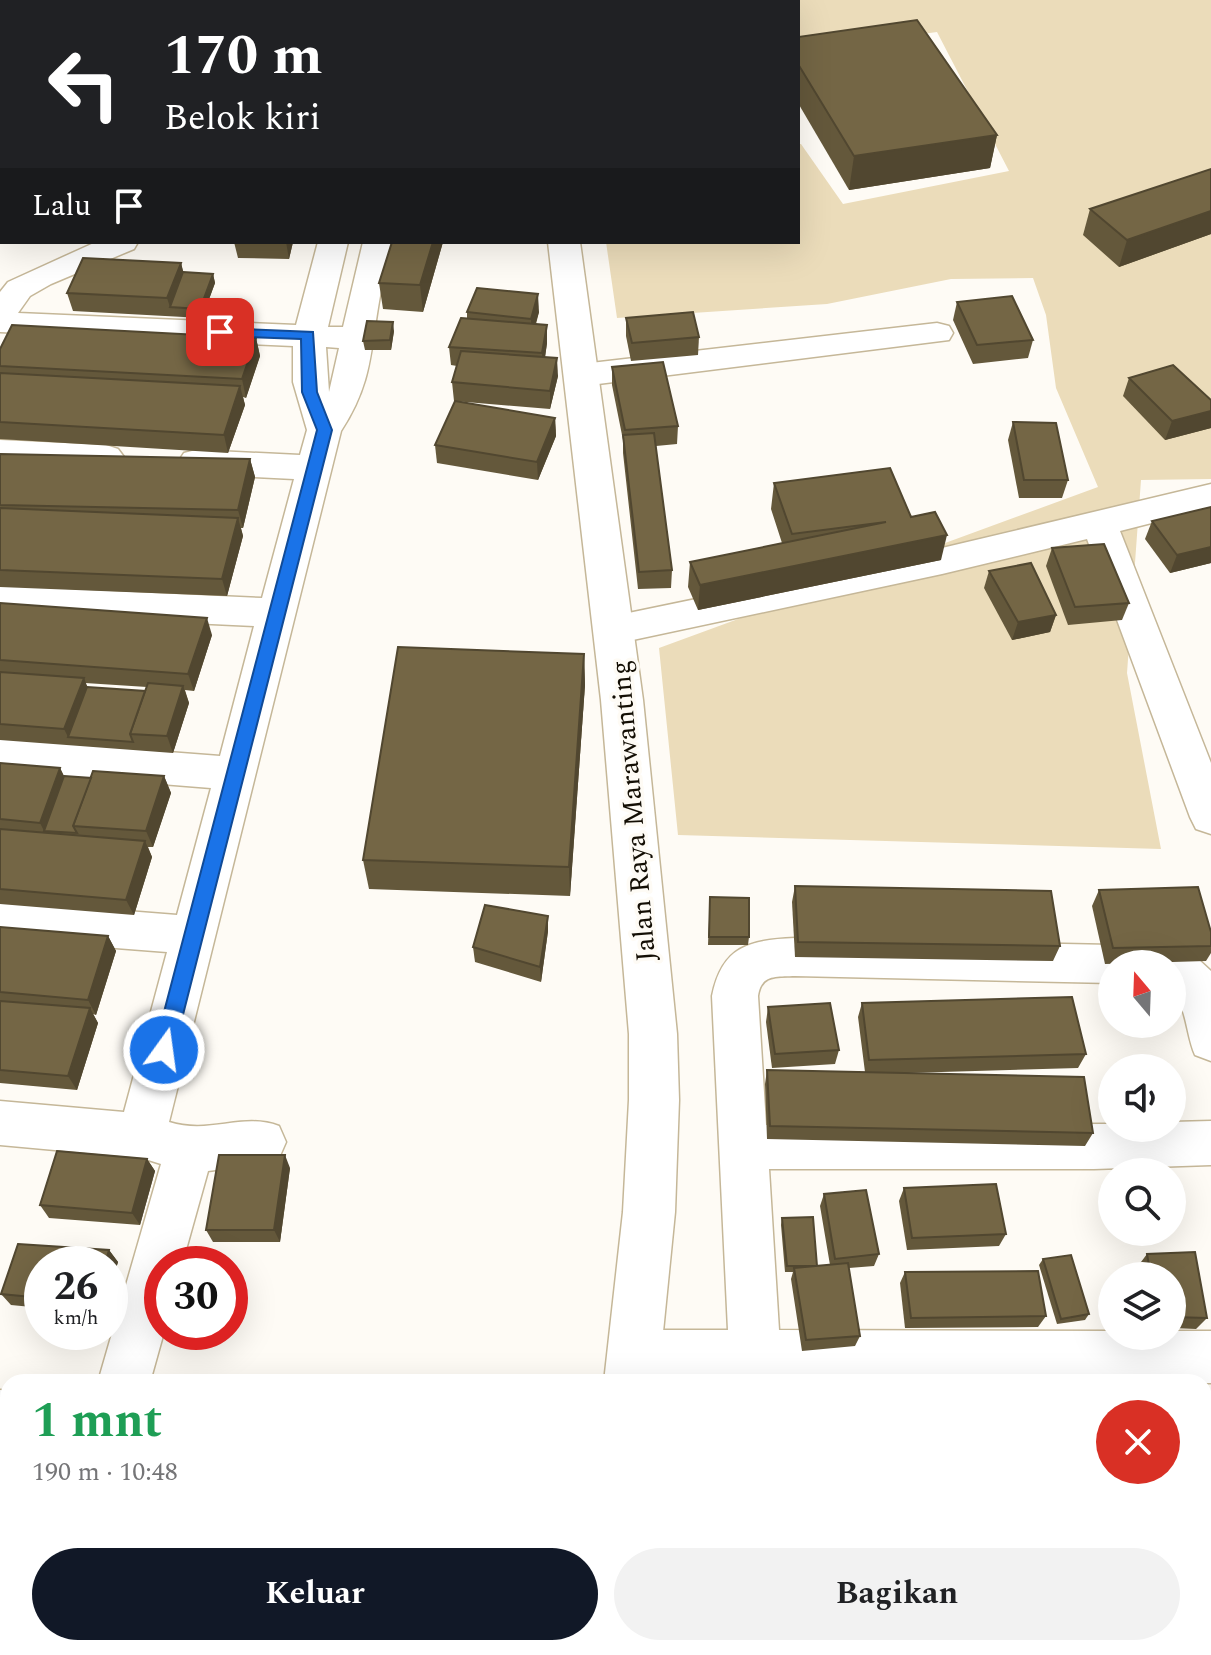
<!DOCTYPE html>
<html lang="id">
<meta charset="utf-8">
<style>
body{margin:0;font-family:Spectral,serif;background:#f2f2f2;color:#202124;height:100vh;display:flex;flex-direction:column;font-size:30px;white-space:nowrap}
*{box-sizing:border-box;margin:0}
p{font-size:26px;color:#757577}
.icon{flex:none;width:44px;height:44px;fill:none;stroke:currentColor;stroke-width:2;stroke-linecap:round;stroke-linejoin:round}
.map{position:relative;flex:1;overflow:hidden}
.sheet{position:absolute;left:0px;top:1374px;width:1212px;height:282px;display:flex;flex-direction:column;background:#fff;border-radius:24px 24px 0 0;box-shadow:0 8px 32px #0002}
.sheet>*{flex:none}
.guide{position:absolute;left:0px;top:0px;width:800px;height:244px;box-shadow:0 8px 32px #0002;background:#202124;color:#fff;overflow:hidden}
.needle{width:52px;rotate:341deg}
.fabs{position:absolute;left:1098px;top:950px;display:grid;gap:16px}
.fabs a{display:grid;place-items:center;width:88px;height:88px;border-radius:50%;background:#fff;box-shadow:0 8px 32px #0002;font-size:40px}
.speed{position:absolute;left:24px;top:1246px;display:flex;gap:16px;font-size:40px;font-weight:700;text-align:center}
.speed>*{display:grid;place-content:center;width:104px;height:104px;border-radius:50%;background:#fff;box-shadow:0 8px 32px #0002;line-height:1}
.speed small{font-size:20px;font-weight:400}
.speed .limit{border:12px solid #d22;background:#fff;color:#111}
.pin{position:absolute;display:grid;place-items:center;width:68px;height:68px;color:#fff;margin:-34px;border-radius:16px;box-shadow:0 4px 12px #0006}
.me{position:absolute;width:88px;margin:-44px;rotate:14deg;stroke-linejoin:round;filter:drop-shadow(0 0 6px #0008)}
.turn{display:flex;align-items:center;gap:28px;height:168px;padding:0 32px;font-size:36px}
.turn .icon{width:104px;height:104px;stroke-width:2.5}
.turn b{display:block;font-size:56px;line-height:68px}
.then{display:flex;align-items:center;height:76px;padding:0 32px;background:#0003;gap:16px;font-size:30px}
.round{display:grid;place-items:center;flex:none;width:84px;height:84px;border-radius:42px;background:#f2f2f2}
.summary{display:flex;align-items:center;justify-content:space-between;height:136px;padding:0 32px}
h1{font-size:48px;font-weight:700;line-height:60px;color:#1e9e55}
.primary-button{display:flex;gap:16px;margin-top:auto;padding:16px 32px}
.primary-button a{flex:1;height:92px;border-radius:48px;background:#111827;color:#fff;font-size:32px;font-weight:700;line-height:92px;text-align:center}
.primary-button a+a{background:#f2f2f2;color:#202124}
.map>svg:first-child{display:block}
.green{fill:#ebdcba}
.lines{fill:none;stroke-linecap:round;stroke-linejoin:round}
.minor-casing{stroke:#c5b798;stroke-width:3}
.tertiary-casing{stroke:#c5b798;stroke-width:3}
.primary-casing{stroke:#4e8d9f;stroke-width:3}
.minor{fill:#fff;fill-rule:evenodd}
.tertiary{fill:#fff;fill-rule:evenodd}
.primary{fill:#a8e3f8;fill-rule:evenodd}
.wall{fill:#64583b;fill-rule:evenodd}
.shaded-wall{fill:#514730}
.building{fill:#746645;stroke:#514730;stroke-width:2}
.route{fill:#1a73e8;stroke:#114b97;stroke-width:2}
.labels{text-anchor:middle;stroke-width:7;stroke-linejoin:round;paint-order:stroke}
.street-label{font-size:28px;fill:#130e04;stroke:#fefbf5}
</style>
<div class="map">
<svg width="1211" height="1655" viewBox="0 0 1211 1655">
<rect width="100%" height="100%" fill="#fefbf5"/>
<polygon class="green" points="570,0 1211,0 1211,479 1141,480 1127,673 1161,849 678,835 659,648 1098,487 1056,388 1046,315 1033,278 951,279 827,304 617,318 606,242 798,242 798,144 801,144 843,204 1009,171 937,32 798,51 798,2"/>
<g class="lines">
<defs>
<g id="minor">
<polygon points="139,0 165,0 166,2 140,2"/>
<polygon points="307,0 336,0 337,2 308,2"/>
<polygon points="403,0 431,0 432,2 404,2"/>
<path d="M 96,242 L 138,242 L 134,249 L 51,284 L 30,296 L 18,313 L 296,325 L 318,242 L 348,242 L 328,327 L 343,327 L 363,242 L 393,242 C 389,260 383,278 380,296 C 370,350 373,382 341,431 L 169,1122 C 210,1135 242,1112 279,1126 L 286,1142 L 279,1158 L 262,1164 L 208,1171 L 182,1264 L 162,1264 L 164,1332 L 150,1382 L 98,1382 L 161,1164 L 142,1158 L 0,1145 L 0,1101 L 124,1112 L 167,952 L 0,939 L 0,901 L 177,915 L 211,788 L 0,771 L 0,739 L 220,756 L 254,626 L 0,614 L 0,586 L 262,598 L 294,479 L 196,474 L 184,471 L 178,462 L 184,453 L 196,450 L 300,455 L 307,430 L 293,382 L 293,346 L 0,332 L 0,292 L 8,282 ZM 326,347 L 339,348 L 329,392 Z"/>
<polygon points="937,323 949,326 953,333 949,340 582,386 570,383 565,375 570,367 582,364"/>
<polygon points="0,440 106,445 118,449 124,457 118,465 106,469 0,464"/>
<polygon points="1211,484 1211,508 1120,531 1211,763 1211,834 1196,829 1190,817 1087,539 942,574 614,644 600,640 595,630 600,620 614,616 942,548"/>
<path d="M 795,938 L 1112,945 L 1128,950 L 1134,964 L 1112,964 L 1112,983 L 795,976 C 776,977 761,974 758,996 L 766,1125 L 1112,1124 L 1112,1128 L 1172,1128 L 1172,1122 L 1211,1121 L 1211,1165 L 1094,1169 L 769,1169 L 779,1330 L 1112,1331 L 1112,1336 L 1172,1336 L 1172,1331 L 1211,1331 L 1211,1383 L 635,1382 L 617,1374 L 609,1356 L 617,1338 L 635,1330 L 728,1330 L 712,996 C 722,946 749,940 795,938 Z"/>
<path d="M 1172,949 L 1198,959 L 1211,971 L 1211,1061 L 1195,1055 C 1186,1035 1187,1007 1172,991 L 1172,964 L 1152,964 L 1156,954 Z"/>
<polygon points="0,1390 8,1391 8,1445 0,1444"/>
<polygon points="24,1648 82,1648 80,1655 22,1655"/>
</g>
<g id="tertiary">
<rect x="524" y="0" width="28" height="2"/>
<polygon points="548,242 580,242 643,700 677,1034 679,1100 675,1212 658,1382 604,1382 623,1212 629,1100 629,1034 601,700"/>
<polygon points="557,1648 617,1648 616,1655 556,1655"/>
</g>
<polygon id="primary" points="2,99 2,117 0,118 0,100"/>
</defs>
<use href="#minor" class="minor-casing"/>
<use href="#tertiary" class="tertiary-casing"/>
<use href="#primary" class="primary-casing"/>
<use href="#minor" class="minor"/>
<use href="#tertiary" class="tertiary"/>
<use href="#primary" class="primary"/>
</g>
<g class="wall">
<polygon points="798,37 997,135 990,168 849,190 798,103"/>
<polygon points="1211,169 1211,234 1119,267 1083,235 1090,209"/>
<polygon points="234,242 293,242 289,259 238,258"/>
<polygon points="392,242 443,242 423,312 383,309 379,283"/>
<polygon points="471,242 530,242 529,244 471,244"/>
<polygon points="181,263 183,272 213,274 215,283 202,318 73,311 67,293"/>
<polygon points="957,302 1033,340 1028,358 973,364 953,320"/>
<polygon points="467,312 539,312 536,324 547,343 545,357 558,376 550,409 454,401 452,382 457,366 451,365 449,347 467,319"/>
<polygon points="626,318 699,337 698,355 631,361 626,336"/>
<polygon points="394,331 391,350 365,350 363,341"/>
<polygon points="256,338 260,356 246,398 243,397 245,405 228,453 0,439 0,349"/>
<polygon points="612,367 678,426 677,444 656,446 672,570 671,588 638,589 623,453 623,440 612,385"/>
<polygon points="1129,378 1211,400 1211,428 1165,440 1123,396"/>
<polygon points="555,418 556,436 538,480 437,463 435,445"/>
<polygon points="1013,422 1068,480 1062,498 1019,498 1008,440"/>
<polygon points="0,454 250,459 255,477 243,528 241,528 243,536 227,596 0,587"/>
<polygon points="774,483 911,517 941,560 698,610 688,587 690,562 782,543 771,509"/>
<polygon points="1211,507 1211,563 1170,573 1145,539 1152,521"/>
<polygon points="1052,548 1129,603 1122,620 1068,625 1046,566"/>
<polygon points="989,571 1056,615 1050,632 1012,640 984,588"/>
<path d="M 0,603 L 212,635 L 194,691 L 185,690 L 189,703 L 173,753 L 0,740 ZM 85,683 L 147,687 L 145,691 L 87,687 Z"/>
<polygon points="584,654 585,685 570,896 369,889 363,860"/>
<polygon points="0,763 60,768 64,776 91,778 164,776 171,793 153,847 148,847 152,857 134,915 0,904"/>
<polygon points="795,886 1060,946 1053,961 795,957 792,902"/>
<polygon points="1099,890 1211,932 1211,953 1206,961 1105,964 1092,906"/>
<polygon points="710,897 749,937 748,945 708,945"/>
<polygon points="0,927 108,936 116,951 96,1015 93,1014 98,1023 77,1090 0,1083"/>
<polygon points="548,931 541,982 475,962 473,947"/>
<polygon points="862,1003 1086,1054 1078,1068 907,1073 1093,1133 1085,1146 767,1139 765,1084 767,1070 865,1072 858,1017"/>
<polygon points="768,1007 839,1050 835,1064 772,1068 766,1022"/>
<polygon points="147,1159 155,1171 140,1225 49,1218 40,1205"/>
<polygon points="290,1168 280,1242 213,1242 206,1230"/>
<polygon points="904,1188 1006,1234 999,1246 907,1250 899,1201"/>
<polygon points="824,1194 879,1254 874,1266 849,1268 860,1336 855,1346 802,1351 791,1279 793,1272 785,1272 781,1225 782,1218 817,1266 830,1265 820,1206"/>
<polygon points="18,1244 109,1250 118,1262 110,1287 110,1264 42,1264 42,1308 11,1305 1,1294"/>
<polygon points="1195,1252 1207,1318 1196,1329 1172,1328 1172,1276 1140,1276 1138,1266 1147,1254"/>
<polygon points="1043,1259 1089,1314 1085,1320 1057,1324 1039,1265"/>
<polygon points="905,1272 1046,1316 1038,1327 905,1328 900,1283"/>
<rect x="1204" y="1445" width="7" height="96"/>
<rect x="833" y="1648" width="79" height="7"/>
</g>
<g class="shaded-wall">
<polygon points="111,0 149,0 150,2 104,2"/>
<polygon points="2,76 2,96 0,97 0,77"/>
<polygon points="997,135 990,168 849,190 854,156"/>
<polygon points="2,194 2,224 0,225 0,195"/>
<polygon points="1211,211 1211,234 1119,267 1127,240"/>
<polygon points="286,242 293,242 289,259"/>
<polygon points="433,242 443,242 423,312 420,285"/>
<polygon points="181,263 186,282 170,307 167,298"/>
<polygon points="213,274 215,283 202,318 200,309"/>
<polygon points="538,294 539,312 531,338 531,319"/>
<polygon points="393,322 394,331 391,350 390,340"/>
<polygon points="547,325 547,343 543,371 542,353"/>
<polygon points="256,338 260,356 246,398 242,379"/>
<polygon points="557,358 558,376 550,409 550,391"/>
<polygon points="240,386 245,405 228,453 224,435"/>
<polygon points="1211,411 1211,428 1165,440 1172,421"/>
<polygon points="555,418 556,436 538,480 537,462"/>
<polygon points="250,459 255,477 243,528 238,510"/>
<polygon points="238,518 243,536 227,596 222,579"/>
<polygon points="947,535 941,560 698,610 700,585"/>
<polygon points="1211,547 1211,563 1170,573 1177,555"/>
<polygon points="1056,615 1050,632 1012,640 1018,622"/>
<polygon points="207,618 212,635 194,691 188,674"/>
<polygon points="584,654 585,685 570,896 569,867"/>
<polygon points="84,678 91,696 68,737 64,729"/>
<polygon points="183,686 189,703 173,753 167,736"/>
<polygon points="60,768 68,785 44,831 40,823"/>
<polygon points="164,776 171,793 153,847 146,831"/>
<polygon points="145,841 152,857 134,915 126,900"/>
<polygon points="548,916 548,931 541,982 540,967"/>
<polygon points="108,936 116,951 96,1015 88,1000"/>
<polygon points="90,1008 98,1023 77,1090 68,1076"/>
<polygon points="285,1155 290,1168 280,1242 274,1230"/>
<polygon points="147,1159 155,1171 140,1225 132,1213"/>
<polygon points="109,1250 118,1262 110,1287 110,1264 105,1264"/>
<polygon points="241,1648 249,1648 248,1655 240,1655"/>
</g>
<g class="building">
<polygon points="77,0 111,0 104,2 79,2"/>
<polygon points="917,20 997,135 854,156 798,64 798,37"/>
<polygon points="0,44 2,46 2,76 0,77"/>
<polygon points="0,163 2,163 2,194 0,195"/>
<polygon points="1211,169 1211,211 1127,240 1090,209"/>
<polygon points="392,242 433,242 420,285 379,283"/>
<polygon points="83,258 181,263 167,298 67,293"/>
<polygon points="183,272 213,274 200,309 170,307"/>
<polygon points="477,288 538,294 531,319 467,312"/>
<polygon points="1012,296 1033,340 977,345 957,302"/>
<polygon points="693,312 699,337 632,343 626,318"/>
<polygon points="461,318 547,325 542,353 449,347"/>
<polygon points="367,321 393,322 390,340 363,341"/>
<polygon points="12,325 256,338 242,379 0,366 0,349"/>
<polygon points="461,351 557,358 550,391 452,382"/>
<polygon points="663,362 678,426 625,430 612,367"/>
<polygon points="1173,365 1211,400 1211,411 1172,421 1129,378"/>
<polygon points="0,373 240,386 224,435 0,422"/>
<polygon points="455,401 555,418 537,462 435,445"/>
<polygon points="1013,422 1056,423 1068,480 1024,480"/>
<polygon points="654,433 672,570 639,572 623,435"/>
<polygon points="0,454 250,459 238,510 0,505"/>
<polygon points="890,468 911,517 935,512 947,535 700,585 690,562 886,522 792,534 774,483"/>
<polygon points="1211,507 1211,547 1177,555 1152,521"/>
<polygon points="0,508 238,518 222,579 0,570"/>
<polygon points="1104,544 1129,603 1075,607 1052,548"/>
<polygon points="1031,563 1056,615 1018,622 989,571"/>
<polygon points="0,603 207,618 188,674 0,660"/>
<polygon points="398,647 584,654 569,867 363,860"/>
<polygon points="0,672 84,678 64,729 0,724"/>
<polygon points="148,683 183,686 167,736 130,734"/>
<polygon points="87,687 145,691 130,734 133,742 68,737"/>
<polygon points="0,763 60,768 40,823 0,819"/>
<polygon points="93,771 164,776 146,831 73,826"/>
<polygon points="64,776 91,778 73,826 77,833 44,831"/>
<polygon points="0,829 145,841 126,900 0,889"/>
<polygon points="795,886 1051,891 1060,946 798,942"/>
<polygon points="1198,887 1211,932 1211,946 1113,948 1099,890"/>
<polygon points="710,897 749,898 749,937 709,937"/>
<polygon points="485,905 548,916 540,967 473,947"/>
<polygon points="0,927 108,936 88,1000 0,992"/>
<polygon points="1072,997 1086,1054 869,1060 862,1003"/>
<polygon points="0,1001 90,1008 68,1076 0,1070"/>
<polygon points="830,1003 839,1050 775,1054 768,1007"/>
<polygon points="767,1070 1084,1077 1093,1133 770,1126"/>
<polygon points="57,1151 147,1159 132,1213 40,1205"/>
<polygon points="219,1155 285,1155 274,1230 206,1230"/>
<polygon points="996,1184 1006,1234 912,1238 904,1188"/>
<polygon points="866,1190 879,1254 835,1259 824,1194"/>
<polygon points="813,1217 817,1266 787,1266 782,1218"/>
<polygon points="18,1244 109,1250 105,1264 42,1264 42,1298 1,1294"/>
<polygon points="1195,1252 1207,1318 1172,1317 1172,1276 1151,1276 1147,1254"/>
<polygon points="1071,1255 1089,1314 1061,1319 1043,1259"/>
<polygon points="848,1263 860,1336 806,1340 794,1268"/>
<polygon points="1038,1271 1046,1316 911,1318 905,1272"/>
<rect x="1204" y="1445" width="7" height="89"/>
<polygon points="184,1648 241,1648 240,1655 183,1655"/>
<rect x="837" y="1648" width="75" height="7"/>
</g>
<polygon class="route" points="220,328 313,332 317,392 332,430 174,1050 171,1056 164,1059 157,1056 154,1050 317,430 302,392 301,339 215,336 213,332"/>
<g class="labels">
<g class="street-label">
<text transform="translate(632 811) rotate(-95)" y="10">Jalan Raya Marawanting</text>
</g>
</g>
</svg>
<div class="fabs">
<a><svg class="needle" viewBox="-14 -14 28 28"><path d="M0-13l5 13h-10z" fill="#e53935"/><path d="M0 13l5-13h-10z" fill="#757577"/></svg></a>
<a><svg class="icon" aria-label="sound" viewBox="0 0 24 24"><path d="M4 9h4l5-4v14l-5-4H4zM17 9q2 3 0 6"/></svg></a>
<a><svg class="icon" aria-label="search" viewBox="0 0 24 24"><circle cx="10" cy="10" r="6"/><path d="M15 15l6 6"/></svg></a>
<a><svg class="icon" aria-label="layers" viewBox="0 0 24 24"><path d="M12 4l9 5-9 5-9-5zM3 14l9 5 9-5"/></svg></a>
</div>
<div class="speed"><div>26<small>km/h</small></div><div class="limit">30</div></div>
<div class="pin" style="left:220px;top:332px;background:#d93025"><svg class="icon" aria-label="arrive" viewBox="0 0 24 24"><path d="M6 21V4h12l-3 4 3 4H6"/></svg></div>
<svg class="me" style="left:164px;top:1050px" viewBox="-20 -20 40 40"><circle r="17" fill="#1a73e8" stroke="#fff" stroke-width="3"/><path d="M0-11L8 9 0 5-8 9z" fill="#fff"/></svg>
<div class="guide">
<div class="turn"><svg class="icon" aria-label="left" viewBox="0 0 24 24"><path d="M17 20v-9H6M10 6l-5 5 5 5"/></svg><div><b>170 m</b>Belok kiri</div></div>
<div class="then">Lalu<svg class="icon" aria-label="arrive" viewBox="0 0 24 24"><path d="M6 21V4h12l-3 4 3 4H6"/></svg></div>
</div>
<section class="sheet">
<div class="summary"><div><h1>1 mnt</h1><p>190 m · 10:48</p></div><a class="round" style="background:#d93025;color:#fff"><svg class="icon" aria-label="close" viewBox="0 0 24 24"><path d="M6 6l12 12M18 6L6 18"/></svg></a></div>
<div class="primary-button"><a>Keluar</a><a>Bagikan</a></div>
</section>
</div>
